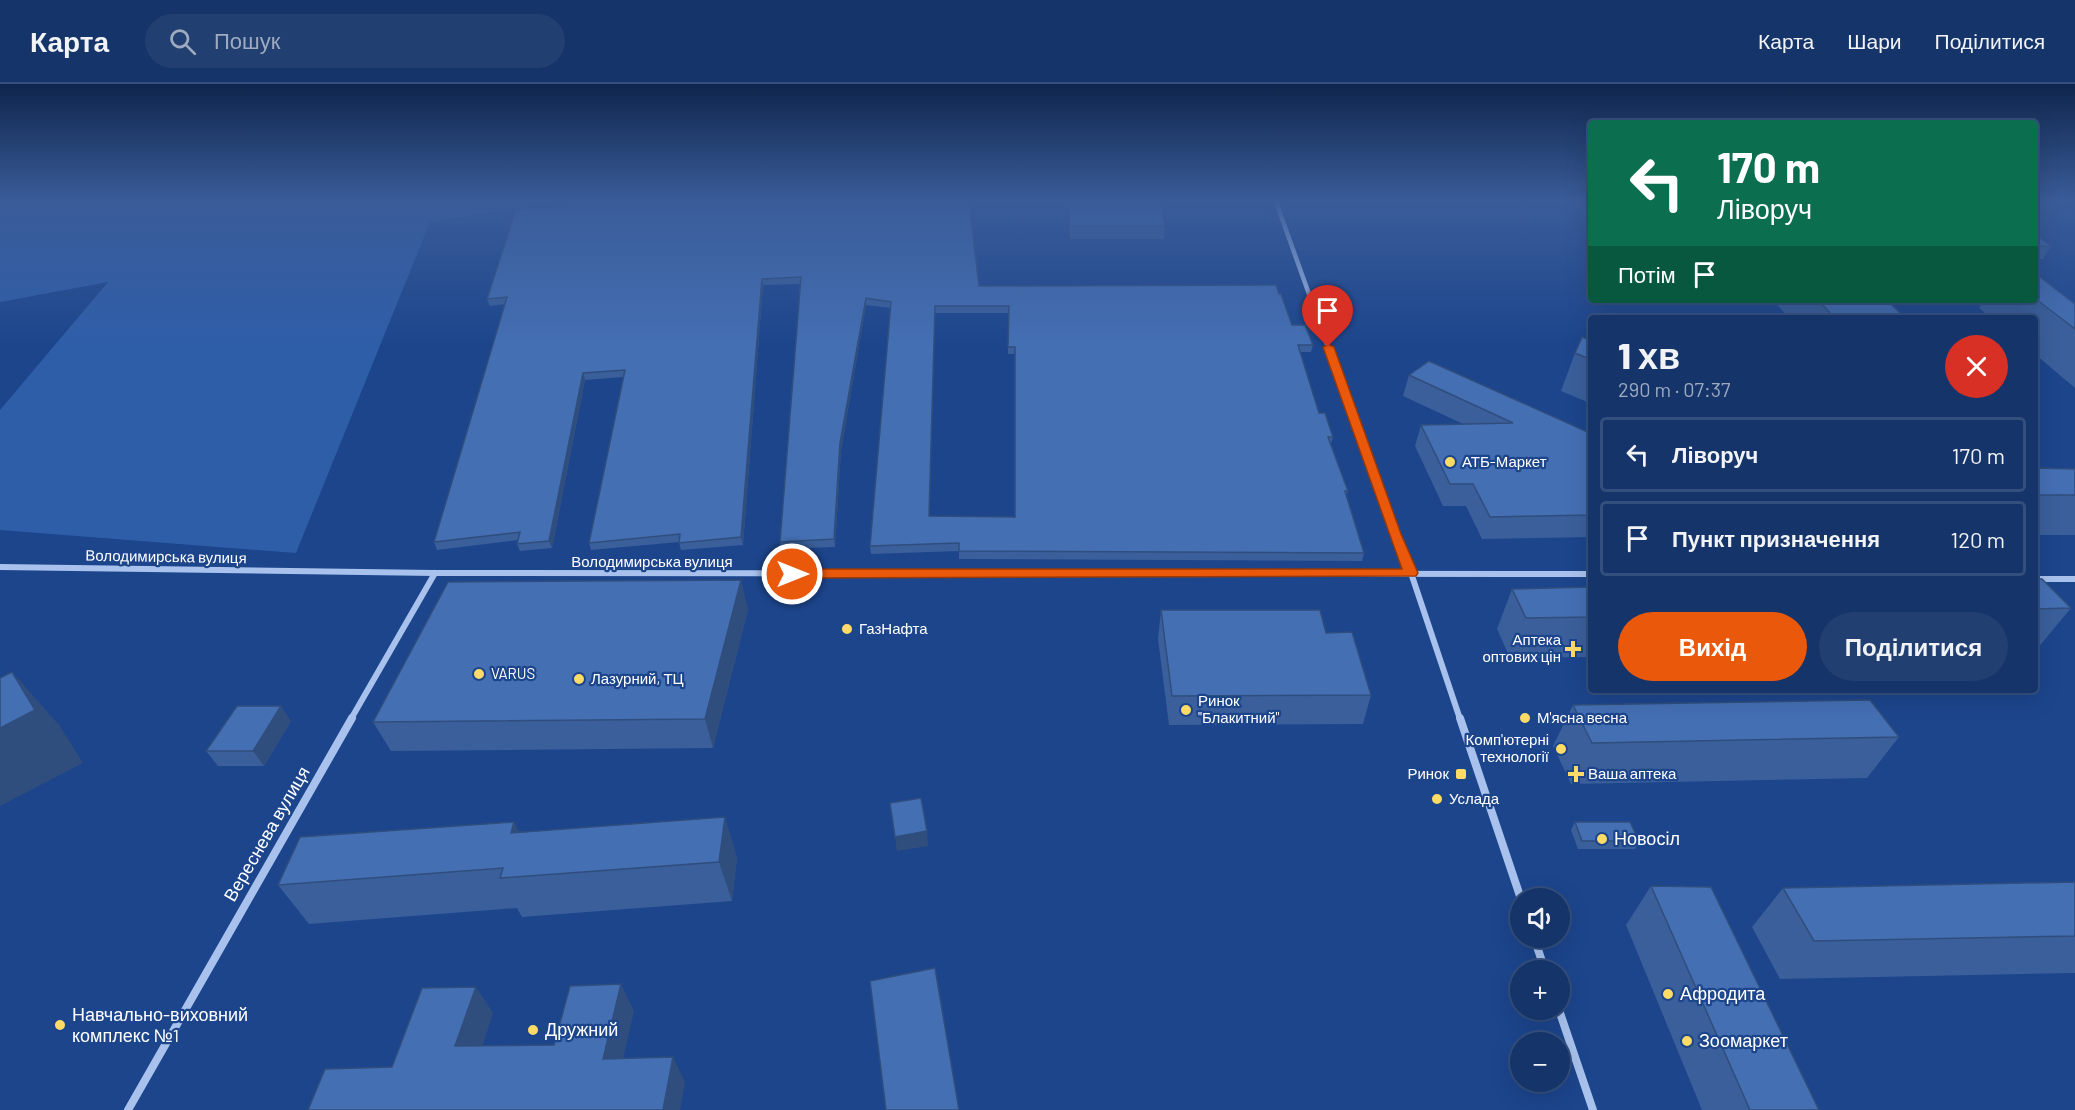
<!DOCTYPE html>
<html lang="uk">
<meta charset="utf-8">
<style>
body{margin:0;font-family:Barlow,sans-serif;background:#223f71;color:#f1f3f6;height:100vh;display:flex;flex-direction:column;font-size:22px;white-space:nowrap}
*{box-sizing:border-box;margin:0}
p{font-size:20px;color:#9daac0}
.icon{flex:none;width:33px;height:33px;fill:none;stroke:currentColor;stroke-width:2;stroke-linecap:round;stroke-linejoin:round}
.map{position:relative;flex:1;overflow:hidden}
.panel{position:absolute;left:1588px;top:231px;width:450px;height:378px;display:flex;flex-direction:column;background:#153469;border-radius:6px;box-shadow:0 6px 24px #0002,0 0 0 2px #344f7d}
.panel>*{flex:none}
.guide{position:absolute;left:1588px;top:36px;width:450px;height:183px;border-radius:6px;box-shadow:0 6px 24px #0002,0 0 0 2px #344f7d;background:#0b6e4f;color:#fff;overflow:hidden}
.controls{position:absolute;left:1510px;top:804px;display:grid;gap:12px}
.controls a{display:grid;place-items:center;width:60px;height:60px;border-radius:50%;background:#153469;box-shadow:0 6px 24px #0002,0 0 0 2px #344f7d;font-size:30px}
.pin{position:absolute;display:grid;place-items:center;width:51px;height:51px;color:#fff;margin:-62px -26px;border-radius:50% 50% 50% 0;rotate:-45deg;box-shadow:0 0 6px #0007}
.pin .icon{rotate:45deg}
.me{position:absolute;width:66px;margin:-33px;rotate:90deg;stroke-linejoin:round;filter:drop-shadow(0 0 4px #0008)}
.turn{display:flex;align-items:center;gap:21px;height:126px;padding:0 30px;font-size:27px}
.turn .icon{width:78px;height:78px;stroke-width:2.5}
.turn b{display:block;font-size:42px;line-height:51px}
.then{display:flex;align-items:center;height:57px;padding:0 30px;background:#0003;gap:12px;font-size:22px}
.round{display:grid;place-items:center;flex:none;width:63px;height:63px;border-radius:32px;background:#223f71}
.overview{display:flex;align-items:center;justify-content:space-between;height:102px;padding:0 30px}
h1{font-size:36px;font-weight:800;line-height:45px}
.primary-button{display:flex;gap:12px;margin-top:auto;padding:12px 30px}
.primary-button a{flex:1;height:69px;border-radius:36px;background:#ea580c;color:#fff;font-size:24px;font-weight:800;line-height:69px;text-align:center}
.primary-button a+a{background:#223f71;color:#f1f3f6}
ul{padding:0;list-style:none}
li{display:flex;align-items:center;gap:18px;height:75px;margin:0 12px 9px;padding:0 18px;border:3px solid #344f7d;border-radius:6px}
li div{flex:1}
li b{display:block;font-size:22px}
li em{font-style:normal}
header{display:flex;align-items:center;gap:36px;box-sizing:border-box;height:84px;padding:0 30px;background:#153469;border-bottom:2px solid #344f7d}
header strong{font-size:28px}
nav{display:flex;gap:33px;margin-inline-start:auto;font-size:21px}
.search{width:420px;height:54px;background:#223f71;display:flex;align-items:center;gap:15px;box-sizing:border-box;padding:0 21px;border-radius:33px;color:#9daac0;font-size:22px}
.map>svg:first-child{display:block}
.green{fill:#2f5ea9}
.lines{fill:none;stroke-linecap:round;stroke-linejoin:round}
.minor-far2{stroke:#a8c2ed;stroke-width:4.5}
.minor-far1{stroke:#a8c2ed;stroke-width:6}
.minor{stroke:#a8c2ed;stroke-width:8}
.wall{fill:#3a5f9a;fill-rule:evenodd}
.shaded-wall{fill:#304e7d}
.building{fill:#446fb3;stroke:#304e7d;stroke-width:1.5;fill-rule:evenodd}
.route{fill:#ea580c;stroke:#983908;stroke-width:1.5}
.poi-dot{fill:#fddb66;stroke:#1c458c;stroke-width:2}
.labels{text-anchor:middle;stroke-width:4.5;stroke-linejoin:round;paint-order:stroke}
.poi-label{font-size:15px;fill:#fff;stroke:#1c458c;text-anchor:start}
.street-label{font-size:15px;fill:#fff;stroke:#1c458c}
.near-street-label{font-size:18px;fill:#fff;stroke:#1c458c}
.near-poi-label{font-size:18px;fill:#fff;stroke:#1c458c;text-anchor:start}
</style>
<header>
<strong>Карта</strong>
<div class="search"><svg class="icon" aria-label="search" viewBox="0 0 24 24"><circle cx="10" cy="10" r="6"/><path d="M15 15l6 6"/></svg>Пошук</div>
<nav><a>Карта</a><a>Шари</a><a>Поділитися</a></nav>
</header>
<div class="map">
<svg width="2075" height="1026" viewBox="0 0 2075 1026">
<rect width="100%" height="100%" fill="#1c458c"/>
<polygon class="green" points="0,118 550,118 430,138 296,469 0,446 0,326 108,198 0,218"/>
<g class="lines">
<polyline class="minor-far2" points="1276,118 1356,341"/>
<g class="minor-far1">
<polyline points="1355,339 1411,489 1460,635"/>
<polyline points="0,483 435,489 1592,490"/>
<polyline points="2036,495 2075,495"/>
<polyline points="351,635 435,489"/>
</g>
<g class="minor">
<polyline points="1460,634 1521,815"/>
<polyline points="1534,854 1545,886"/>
<polyline points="1559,926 1593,1026"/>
<polyline points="128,1026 352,634"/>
</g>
</g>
<g class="wall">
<polygon points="1068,118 1161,118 1165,142 1164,155 1070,155"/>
<path d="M 516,126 L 979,202 L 1292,241 L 1313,261 L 1311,268 L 1300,268 L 1319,329 L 1333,353 L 1331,360 L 1348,407 L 1346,412 L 1364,469 L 1362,477 L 959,475 L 959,467 L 871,470 L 870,462 L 891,224 L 866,221 L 841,367 L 835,463 L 781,465 L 780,458 L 800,200 L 763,201 L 743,461 L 681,466 L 679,458 L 591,466 L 589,459 L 623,293 L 585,296 L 552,464 L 520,467 L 517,460 L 518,456 L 437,466 L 434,458 L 505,220 L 490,222 L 487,215 ZM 935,229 L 1008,229 L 1008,270 L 1015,270 L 1015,433 L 929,432 Z"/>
<polygon points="2036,151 2051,162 2043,175 2036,175"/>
<polygon points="2036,190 2075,220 2075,304 2036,271 2036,234 1991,234 1979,224 1984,216 2036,216"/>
<polygon points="1773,216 1887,216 1902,231 1901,234 1789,234"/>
<polygon points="1592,257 1592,320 1561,307 1575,269"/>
<polygon points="1409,291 1592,350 1592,453 1482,455 1466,422 1443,422 1415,362 1421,341 1463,340 1403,312"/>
<polygon points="2036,384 2075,385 2075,451 2036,451"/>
<polygon points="2036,495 2071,524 2037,565 2036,565"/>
<polygon points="1592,503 1592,573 1510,574 1497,545 1512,505"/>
<polygon points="748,525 713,664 391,667 373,638"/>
<polygon points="1161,526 1326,549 1371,611 1363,640 1169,641 1158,555"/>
<polygon points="1573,621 1899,653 1867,694 1571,700 1553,662"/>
<polygon points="291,637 264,682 218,682 206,667"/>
<polygon points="1575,738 1639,757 1635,765 1578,765 1571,746"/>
<polygon points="520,748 737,773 732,817 522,833 517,824 309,840 278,801"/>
<polygon points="2075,798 2075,889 1780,895 1752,843 1783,804"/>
<polygon points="1651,802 1819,1026 1702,1026 1626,841"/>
</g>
<g class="shaded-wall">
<polygon points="762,195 763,201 743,461 741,453"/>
<polygon points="866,214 866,221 841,367 835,463 834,455 840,359"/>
<polygon points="935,222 935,229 929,440 929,432"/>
<polygon points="583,289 585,296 552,464 549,457"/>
<polygon points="741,496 748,525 713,664 705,635"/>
<polygon points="12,588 59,641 83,679 0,722 0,644"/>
<polygon points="281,622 291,637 264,682 253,667"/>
<polygon points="725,733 737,773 732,817 719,778"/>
<polygon points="514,738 535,777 511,749"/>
<polygon points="927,747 928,762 897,767 895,753"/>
<polygon points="621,900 634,927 617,1001 603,975"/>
<polygon points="476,903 493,929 474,988 455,962"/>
<polygon points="673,973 685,998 680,1026 663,1026"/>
</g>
<g class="building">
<path d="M 621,118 L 969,118 L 979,202 L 1276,201 L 1279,210 L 1281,210 L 1292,241 L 1305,241 L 1313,261 L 1298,261 L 1319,329 L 1325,329 L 1333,353 L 1328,353 L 1348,407 L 1345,407 L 1364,469 L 959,467 L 959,459 L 870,462 L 891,218 L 866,214 L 840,359 L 834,455 L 780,458 L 801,193 L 762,195 L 741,453 L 679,459 L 680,450 L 589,459 L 625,286 L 583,289 L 549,457 L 517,460 L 520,448 L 434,458 L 507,213 L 487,215 L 516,126 L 620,120 ZM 935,222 L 1009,222 L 1008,263 L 1015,263 L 1015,433 L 929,432 Z"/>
<polygon points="1069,118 1161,118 1165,142 1070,142"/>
<polygon points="2036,151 2051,162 2036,162"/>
<polygon points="2036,190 2075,220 2075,245 2036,215"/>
<polygon points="1818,216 1887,216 1902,231 1831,230"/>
<polygon points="1582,253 1592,257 1592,276 1575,269"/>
<polygon points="1429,277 1592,350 1592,431 1490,433 1473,400 1450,400 1421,341 1513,339 1409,291"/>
<polygon points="2036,384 2075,385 2075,411 2036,411"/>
<polygon points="2036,495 2042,495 2071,524 2036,525"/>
<polygon points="741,496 705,635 373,638 448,498"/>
<polygon points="1592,503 1592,533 1526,534 1512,505"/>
<polygon points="1161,526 1320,526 1326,549 1352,548 1371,611 1172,612"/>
<polygon points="12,588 35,626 0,644 0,594"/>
<polygon points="1870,616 1899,653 1592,659 1573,621"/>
<polygon points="237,622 281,622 253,667 206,667"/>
<polygon points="921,714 927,747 895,753 890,719"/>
<polygon points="725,733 719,778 500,794 503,784 278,801 300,753 514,738 511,749"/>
<polygon points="1575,738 1630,738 1639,757 1582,757"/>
<polygon points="2075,798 2075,852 1814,857 1783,804"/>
<polygon points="1651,802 1711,803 1819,1026 1750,1026"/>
<polygon points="935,884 959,1026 886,1026 870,897"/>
<polygon points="621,900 603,975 673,973 663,1026 308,1026 325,985 392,983 422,904 476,903 455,962 554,961 570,902"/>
</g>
<linearGradient id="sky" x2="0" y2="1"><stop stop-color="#0f264d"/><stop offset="0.45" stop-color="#3a5c99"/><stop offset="1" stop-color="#3a5c99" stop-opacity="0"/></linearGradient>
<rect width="2075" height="262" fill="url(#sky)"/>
<polygon class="route" points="1328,260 1334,263 1401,450 1418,489 1416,492 792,494 786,490 792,485 1402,485 1323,263"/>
<g class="poi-dot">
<circle cx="1450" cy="378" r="6"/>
<circle cx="847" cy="545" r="6"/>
<path d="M1570 556h6v6h6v6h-6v6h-6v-6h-6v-6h6z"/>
<circle cx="479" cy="590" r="6"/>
<circle cx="579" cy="595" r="6"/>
<circle cx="1186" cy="626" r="6"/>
<circle cx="1525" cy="634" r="6"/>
<circle cx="1561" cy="665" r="6"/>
<rect x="1455" y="684" width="12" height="12" rx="3"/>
<path d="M1573 681h6v6h6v6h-6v6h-6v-6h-6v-6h6z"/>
<circle cx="1437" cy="715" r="6"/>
<circle cx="1602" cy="755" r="6"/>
<circle cx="1668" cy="910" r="6"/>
<circle cx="60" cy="941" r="6"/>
<circle cx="533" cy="946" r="6"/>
<circle cx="1687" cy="957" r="6"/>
</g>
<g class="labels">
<g class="poi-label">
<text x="1462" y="383">АТБ-Маркет</text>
<text x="859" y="550">ГазНафта</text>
<text x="1561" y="561" text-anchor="end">Аптека<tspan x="1561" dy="17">оптових цін</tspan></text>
<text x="491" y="595">VARUS</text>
<text x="591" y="600">Лазурний, ТЦ</text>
<text x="1198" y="622">Ринок<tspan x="1198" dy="17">"Блакитний"</tspan></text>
<text x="1537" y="639">М'ясна весна</text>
<text x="1549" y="661" text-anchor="end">Комп'ютерні<tspan x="1549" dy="17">технології</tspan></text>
<text x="1449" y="695" text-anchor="end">Ринок</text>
<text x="1588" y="695">Ваша аптека</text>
<text x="1449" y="720">Услада</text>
</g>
<g class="street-label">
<text transform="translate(166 473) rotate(1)" y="5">Володимирська вулиця</text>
<text x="652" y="483">Володимирська вулиця</text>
</g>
<g class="near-street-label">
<text transform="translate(267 750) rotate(-60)" y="6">Вереснева вулиця</text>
</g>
<g class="near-poi-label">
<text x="1614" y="761">Новосіл</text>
<text x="1680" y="916">Афродита</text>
<text x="72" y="937">Навчально-виховний<tspan x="72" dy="21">комплекс №1</tspan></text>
<text x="545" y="952">Дружний</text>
<text x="1699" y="963">Зоомаркет</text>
</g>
</g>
</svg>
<div class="controls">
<a><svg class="icon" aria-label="sound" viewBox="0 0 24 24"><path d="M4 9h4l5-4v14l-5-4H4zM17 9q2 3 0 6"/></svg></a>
<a>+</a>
<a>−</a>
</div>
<div class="pin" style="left:1328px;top:263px;background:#d93025"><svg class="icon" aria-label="arrive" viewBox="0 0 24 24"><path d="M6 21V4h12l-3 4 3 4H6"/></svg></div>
<svg class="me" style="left:792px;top:490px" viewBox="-20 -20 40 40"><circle r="17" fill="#ea580c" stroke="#fff" stroke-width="3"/><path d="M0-11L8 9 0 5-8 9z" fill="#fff"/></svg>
<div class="guide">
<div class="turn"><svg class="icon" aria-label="left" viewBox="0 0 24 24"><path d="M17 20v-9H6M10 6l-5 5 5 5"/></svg><div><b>170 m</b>Ліворуч</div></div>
<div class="then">Потім<svg class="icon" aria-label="arrive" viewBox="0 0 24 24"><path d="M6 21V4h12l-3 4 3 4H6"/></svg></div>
</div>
<section class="panel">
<div class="overview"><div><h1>1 хв</h1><p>290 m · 07:37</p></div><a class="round" style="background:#d93025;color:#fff"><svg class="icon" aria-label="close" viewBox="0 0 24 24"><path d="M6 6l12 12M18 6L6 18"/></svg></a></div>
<ul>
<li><svg class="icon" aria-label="left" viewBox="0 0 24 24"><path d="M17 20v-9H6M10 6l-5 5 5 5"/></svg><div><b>Ліворуч</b></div><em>170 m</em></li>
<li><svg class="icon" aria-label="arrive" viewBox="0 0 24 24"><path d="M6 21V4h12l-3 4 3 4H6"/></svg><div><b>Пункт призначення</b></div><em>120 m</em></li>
</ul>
<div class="primary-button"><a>Вихід</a><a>Поділитися</a></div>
</section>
</div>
